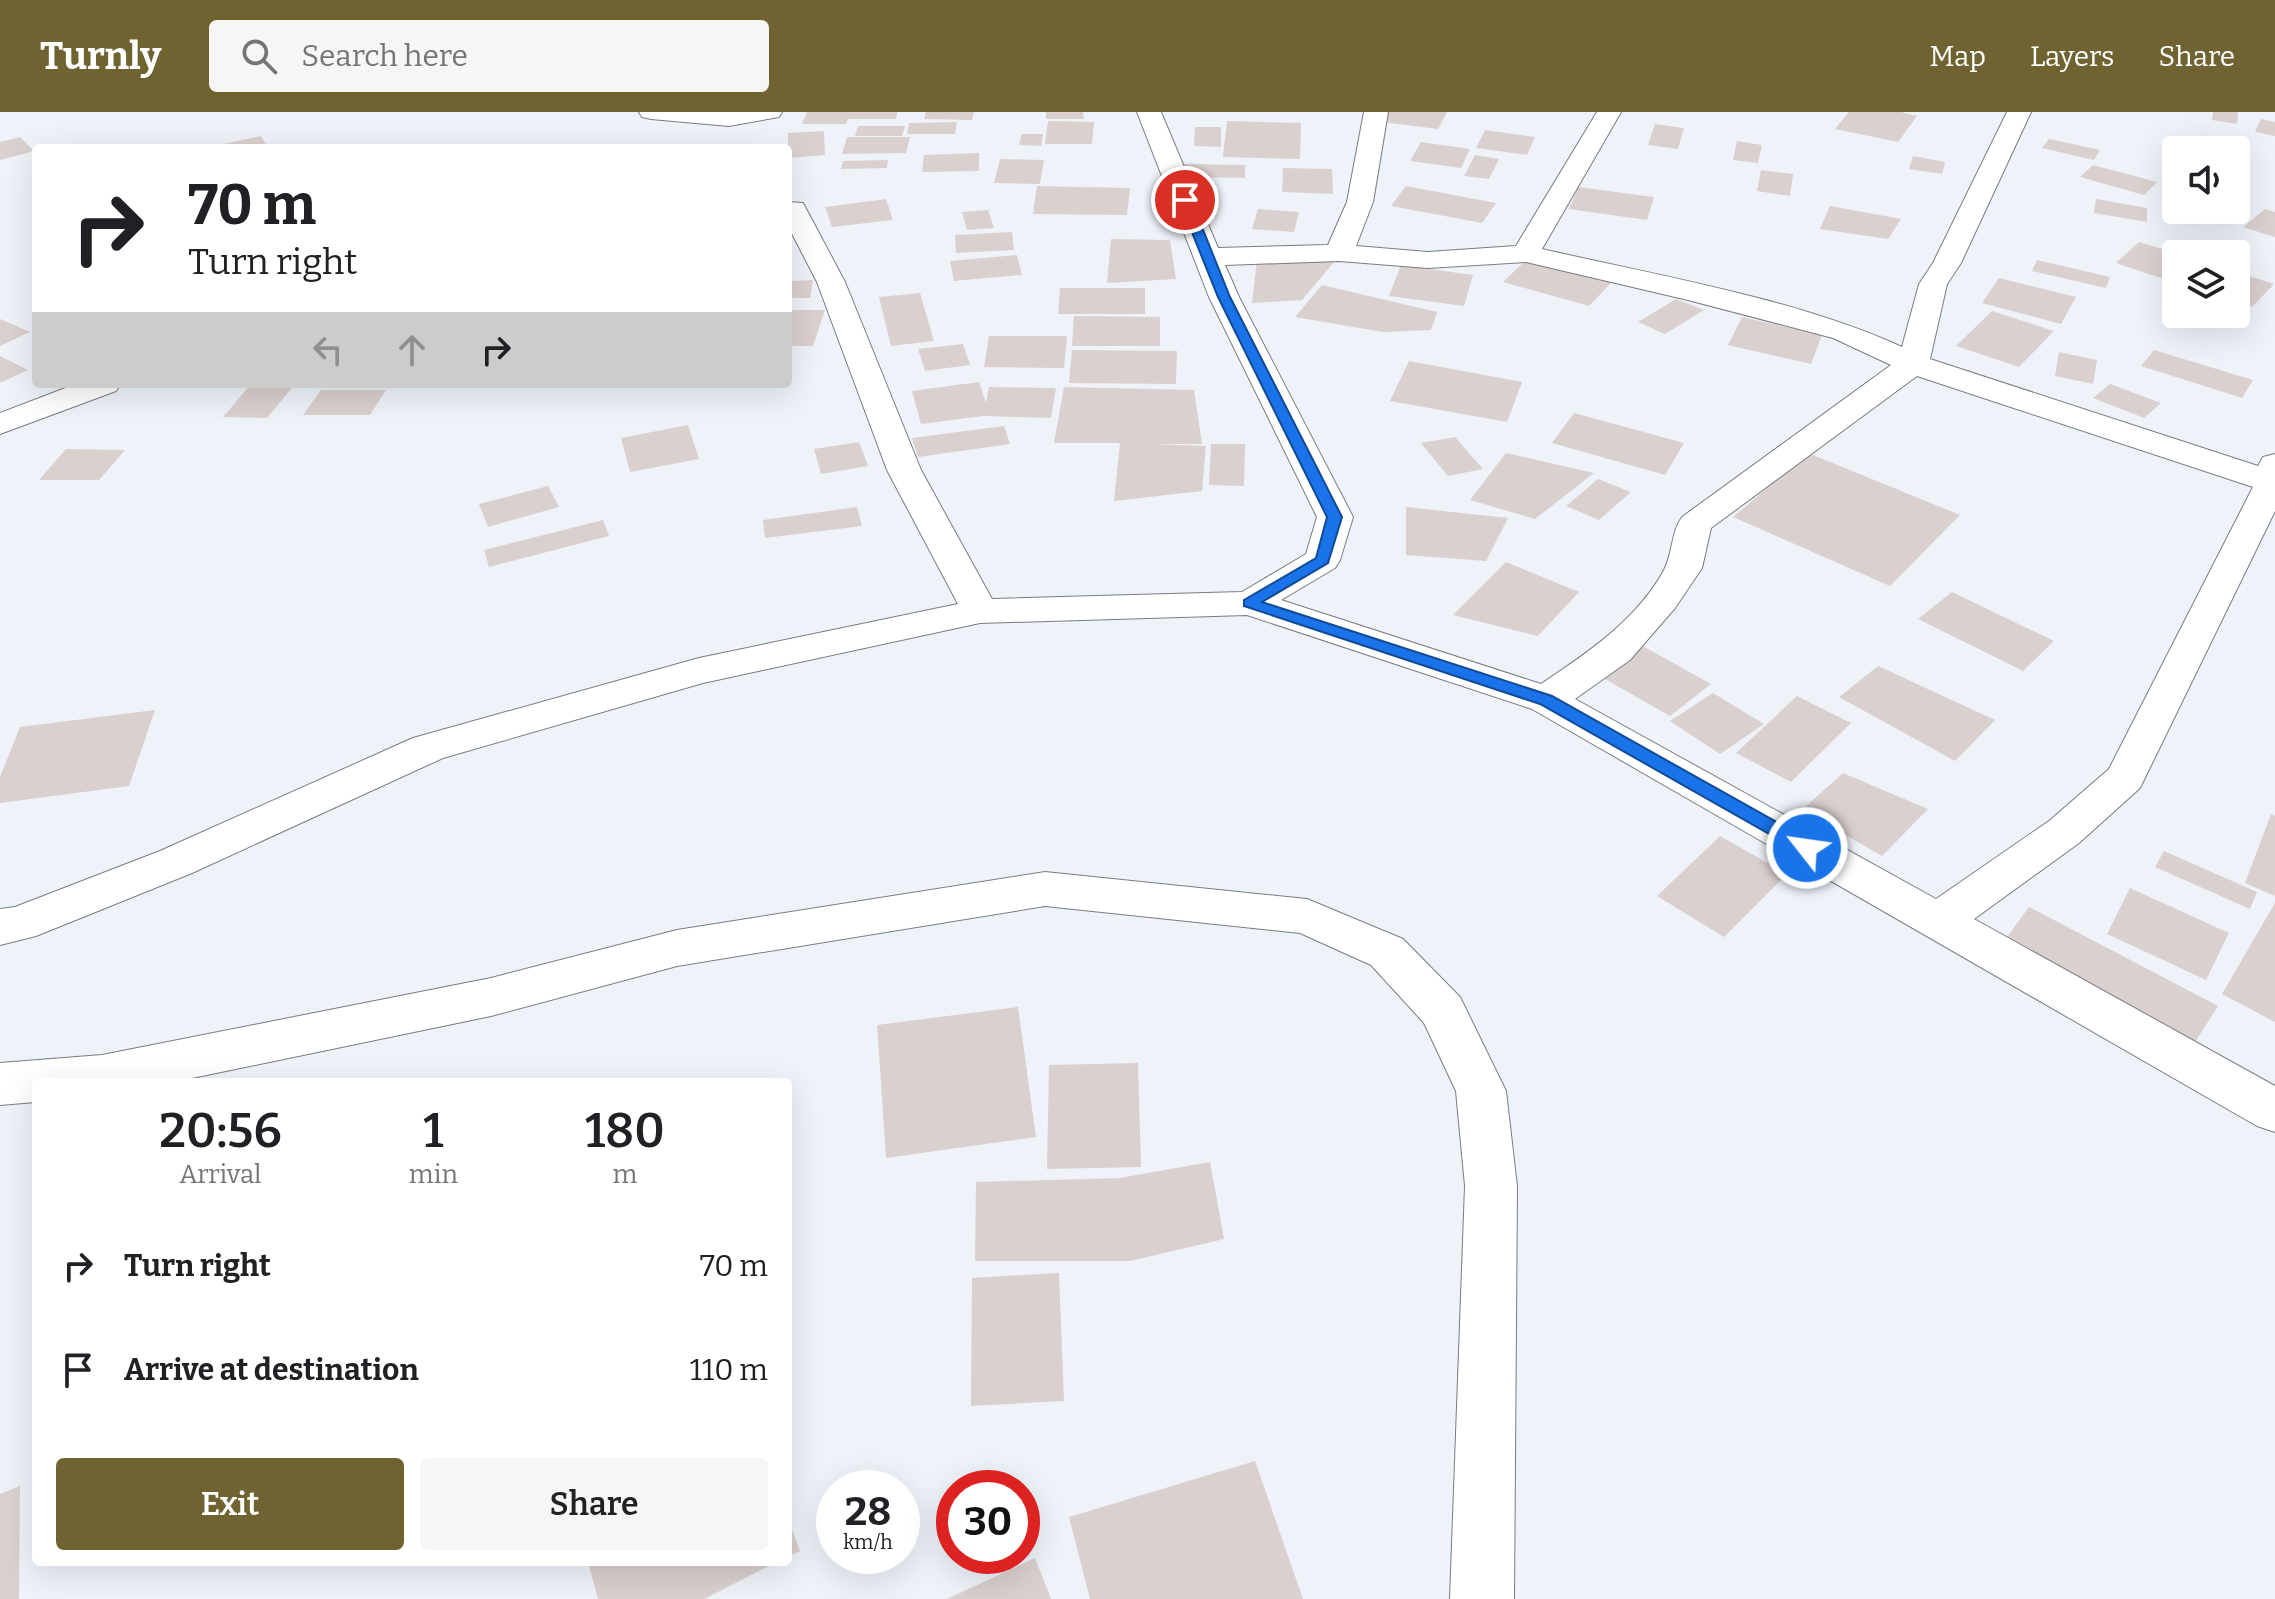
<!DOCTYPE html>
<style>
body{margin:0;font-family:Bitter,serif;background:#f6f6f6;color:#202124;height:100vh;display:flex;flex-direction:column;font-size:30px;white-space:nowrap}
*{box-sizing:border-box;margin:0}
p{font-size:26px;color:#757577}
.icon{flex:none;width:44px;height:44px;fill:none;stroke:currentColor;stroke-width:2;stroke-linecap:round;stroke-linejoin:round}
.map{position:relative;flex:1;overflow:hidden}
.drawer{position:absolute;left:32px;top:966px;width:760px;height:488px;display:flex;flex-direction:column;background:#fff;border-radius:8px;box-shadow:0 8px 32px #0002}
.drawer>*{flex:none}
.banner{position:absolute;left:32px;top:32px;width:760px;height:244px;border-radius:8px;box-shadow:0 8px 32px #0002;background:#fff;color:#202124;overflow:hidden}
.buttons{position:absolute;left:2162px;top:24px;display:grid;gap:16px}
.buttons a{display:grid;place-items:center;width:88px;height:88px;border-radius:8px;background:#fff;box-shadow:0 8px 32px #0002;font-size:40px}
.speed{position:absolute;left:816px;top:1358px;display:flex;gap:16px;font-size:40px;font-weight:700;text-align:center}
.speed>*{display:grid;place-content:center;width:104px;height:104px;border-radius:50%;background:#fff;box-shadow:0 8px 32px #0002;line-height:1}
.speed small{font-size:20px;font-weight:400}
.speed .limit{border:12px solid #d22;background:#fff;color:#111}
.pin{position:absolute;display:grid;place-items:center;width:68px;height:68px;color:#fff;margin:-34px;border:4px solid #fff;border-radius:50%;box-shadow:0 2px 8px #0007}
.me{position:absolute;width:88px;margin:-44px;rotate:300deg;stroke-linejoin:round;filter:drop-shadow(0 0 6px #0008)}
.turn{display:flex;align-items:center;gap:28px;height:168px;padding:0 24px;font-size:36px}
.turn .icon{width:104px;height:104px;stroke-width:2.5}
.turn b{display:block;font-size:56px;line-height:68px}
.lanes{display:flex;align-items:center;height:76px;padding:0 24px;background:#0003;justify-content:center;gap:40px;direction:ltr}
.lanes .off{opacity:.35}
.eta{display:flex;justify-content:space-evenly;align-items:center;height:136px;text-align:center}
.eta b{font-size:48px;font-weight:600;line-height:56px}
.cta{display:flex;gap:16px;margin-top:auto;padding:16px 24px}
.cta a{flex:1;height:92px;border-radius:8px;background:#6f6431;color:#fff;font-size:32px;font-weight:600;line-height:92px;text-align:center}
.cta a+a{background:#f6f6f6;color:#202124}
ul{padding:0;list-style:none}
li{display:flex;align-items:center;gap:24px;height:104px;padding:0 24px}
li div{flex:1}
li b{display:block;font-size:30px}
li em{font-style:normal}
header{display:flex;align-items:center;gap:48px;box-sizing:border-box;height:112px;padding:0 40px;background:#6f6431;color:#fff}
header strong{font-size:38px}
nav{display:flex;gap:44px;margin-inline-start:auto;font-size:28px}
.search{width:560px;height:72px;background:#f6f6f6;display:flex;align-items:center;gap:20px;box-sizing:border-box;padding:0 28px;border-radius:8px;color:#757577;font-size:30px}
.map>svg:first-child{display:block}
.building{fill:#dad0ce}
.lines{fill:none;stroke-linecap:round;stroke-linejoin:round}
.minor-casing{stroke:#787c82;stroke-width:2}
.major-casing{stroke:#787c82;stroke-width:2}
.minor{fill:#fff;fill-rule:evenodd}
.major{fill:#fff;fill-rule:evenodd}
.route{fill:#1a73e8;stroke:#114b97;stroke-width:2}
</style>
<header>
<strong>Turnly</strong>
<div class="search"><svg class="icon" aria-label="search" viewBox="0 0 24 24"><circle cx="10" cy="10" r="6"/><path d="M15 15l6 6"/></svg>Search here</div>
<nav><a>Map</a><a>Layers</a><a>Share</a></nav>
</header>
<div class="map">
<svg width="2275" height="1487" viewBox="0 0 2275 1487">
<rect width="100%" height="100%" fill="#eef3fa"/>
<g class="building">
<polygon points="807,0 897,0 896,7 848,7 846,12 802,12"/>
<polygon points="926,0 974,0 972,8 924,7"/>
<polygon points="1046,0 1083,0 1084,7 1046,7"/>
<polygon points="1387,0 1447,0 1438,17 1382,10"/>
<polygon points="1849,0 1901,0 1917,4 1898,30 1835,17"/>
<polygon points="2213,0 2238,0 2237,12 2212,8"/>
<polygon points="2261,7 2275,10 2275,24 2255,20"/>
<polygon points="1048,9 1094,10 1092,32 1045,32"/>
<polygon points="1227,9 1301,11 1300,47 1223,45"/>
<polygon points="957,10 955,22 907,22 909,11"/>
<polygon points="1655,12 1684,16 1678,37 1648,33"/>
<polygon points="858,14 905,14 902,24 855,24"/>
<polygon points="1195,15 1221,15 1221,35 1194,34"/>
<polygon points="1485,18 1535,25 1527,43 1476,36"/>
<polygon points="824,19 825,43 788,46 788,21"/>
<polygon points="1022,22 1043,22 1041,34 1019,33"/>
<polygon points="261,24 268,36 225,36 223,32"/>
<polygon points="20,25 34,39 0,48 0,30"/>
<polygon points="847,25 910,25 906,41 842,42"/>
<polygon points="2049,27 2100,38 2094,48 2042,36"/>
<polygon points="1737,29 1762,33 1758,51 1733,48"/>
<polygon points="1421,30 1470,37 1461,56 1410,49"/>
<polygon points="979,41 979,59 922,60 924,43"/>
<polygon points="1475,43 1499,47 1489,67 1464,64"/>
<polygon points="1913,44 1945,50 1942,62 1909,57"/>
<polygon points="1000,47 1044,48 1040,72 994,71"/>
<polygon points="888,48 887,56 841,57 843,49"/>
<polygon points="1183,52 1245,53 1245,66 1182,65"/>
<polygon points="2093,53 2157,70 2144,83 2080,65"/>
<polygon points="1283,56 1332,57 1333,82 1282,80"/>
<polygon points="1761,58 1793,62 1790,84 1757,79"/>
<polygon points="1037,74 1130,76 1127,103 1033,102"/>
<polygon points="1406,74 1496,91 1482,111 1391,94"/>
<polygon points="1578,75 1654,85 1647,108 1569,97"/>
<polygon points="886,87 893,108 832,115 825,95"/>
<polygon points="2096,87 2147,96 2147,110 2094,101"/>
<polygon points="1830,94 1901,107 1888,127 1820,117"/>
<polygon points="1258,97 1299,100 1294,120 1252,117"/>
<polygon points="2265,97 2275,100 2275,125 2243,115"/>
<polygon points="988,98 994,116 967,118 962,100"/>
<polygon points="1012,120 1014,138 956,141 955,123"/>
<polygon points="1111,127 1170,128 1176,167 1107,171"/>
<polygon points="2139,130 2176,141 2176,171 2116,151"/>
<polygon points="1017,143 1022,163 954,169 950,149"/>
<polygon points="1529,145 1614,168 1589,194 1503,170"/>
<polygon points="1257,147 1334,150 1302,188 1252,191"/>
<polygon points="2037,148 2110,165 2106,176 2032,159"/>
<polygon points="1401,153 1473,163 1464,194 1389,184"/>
<polygon points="2236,160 2274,172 2252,195 2236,190"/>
<polygon points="1999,166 2076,185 2061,212 1982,191"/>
<polygon points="813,168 810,186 788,186 788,169"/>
<polygon points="1322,173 1437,200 1431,218 1383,220 1295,205"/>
<polygon points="1060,176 1145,176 1145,202 1058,202"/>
<polygon points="920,181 934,229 891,234 879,185"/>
<polygon points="1676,187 1704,198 1665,222 1638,210"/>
<polygon points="788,198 825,198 813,234 788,234"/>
<polygon points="1992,199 2054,219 2019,255 1956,234"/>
<polygon points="1074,204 1160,205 1160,234 1072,234"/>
<polygon points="1742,205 1822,223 1811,252 1728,233"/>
<polygon points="0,207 30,220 0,234"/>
<polygon points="989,224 1067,224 1064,256 984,255"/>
<polygon points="963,232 970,253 925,259 918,237"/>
<polygon points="1072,238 1177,239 1176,272 1069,271"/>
<polygon points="2154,238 2253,268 2242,286 2141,254"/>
<polygon points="2059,240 2097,248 2093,272 2055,264"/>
<polygon points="0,244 28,258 0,271"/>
<polygon points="1409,249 1522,270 1507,310 1390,289"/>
<polygon points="979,270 986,291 989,275 1056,276 1051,306 983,304 921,312 912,279"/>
<polygon points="251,272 295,272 267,306 223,305"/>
<polygon points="2110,272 2161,291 2144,306 2093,286"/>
<polygon points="1064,275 1194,278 1202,332 1152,332 1206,334 1202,379 1114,389 1120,331 1054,331"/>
<polygon points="321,278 386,278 370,303 303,303"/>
<polygon points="1574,301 1684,331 1665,363 1552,331"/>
<polygon points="688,313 699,347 630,360 621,326"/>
<polygon points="1004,314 1010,332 918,345 912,326"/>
<polygon points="1455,325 1483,357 1448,364 1421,331"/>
<polygon points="859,330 868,354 821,362 814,337"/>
<polygon points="1211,332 1245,332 1244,374 1209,373"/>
<polygon points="66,337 125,338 99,368 39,368"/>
<polygon points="1506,341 1594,361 1535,407 1470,388"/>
<polygon points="1808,341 1960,403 1890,474 1733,405"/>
<polygon points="1598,367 1631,380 1599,408 1566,394"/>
<polygon points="548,374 559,395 488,415 479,392"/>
<polygon points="857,395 862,414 765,426 763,408"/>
<polygon points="1406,395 1508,406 1486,449 1406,443"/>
<polygon points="603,408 609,424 489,455 484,438"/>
<polygon points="1506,450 1579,480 1538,524 1453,503"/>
<polygon points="1952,480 2054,529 2023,559 1918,507"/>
<polygon points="1639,532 1711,572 1670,604 1598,563"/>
<polygon points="1878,554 1995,608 1955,649 1839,585"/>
<polygon points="1713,581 1764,612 1720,642 1670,609"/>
<polygon points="1797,584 1851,611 1791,670 1736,641"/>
<polygon points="155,598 129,674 0,691 0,665 20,615"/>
<polygon points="1843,661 1928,697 1882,744 1802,698"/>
<polygon points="2271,702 2275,704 2275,784 2245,771"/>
<polygon points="1720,724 1787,762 1724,825 1657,784"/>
<polygon points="2164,739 2257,780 2250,797 2155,755"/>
<polygon points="2130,776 2229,821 2206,868 2107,822"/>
<polygon points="2275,791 2275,910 2222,882"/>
<polygon points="2029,795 2218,894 2195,930 2005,828"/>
<polygon points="1018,895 1036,1025 886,1046 877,913"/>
<polygon points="1138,951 1141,1055 1047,1057 1049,953"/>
<polygon points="1210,1050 1224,1127 1130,1149 975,1149 976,1070 1120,1066"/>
<polygon points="1059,1161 1064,1289 971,1294 972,1166"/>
<polygon points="1255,1349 1303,1487 1090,1487 1069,1405"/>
<polygon points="20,1374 19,1487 0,1487 0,1382"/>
<polygon points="788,1407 800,1439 788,1445"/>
<polygon points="1035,1446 1051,1487 947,1487"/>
<polygon points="588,1450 777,1450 704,1487 598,1487"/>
</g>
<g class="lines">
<defs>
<g id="minor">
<polygon points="639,0 782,0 779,5 729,14 651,7 642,5"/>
<path d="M 1137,0 L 1161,0 L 1218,136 L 1328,133 L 1347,90 L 1364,0 L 1388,0 L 1373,90 L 1356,134 L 1428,140 L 1516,134 L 1597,0 L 1621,0 L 1542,137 C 1659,164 1794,186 1902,235 L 1919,172 L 1933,151 L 2007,0 L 2031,0 L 1961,151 L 1947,172 L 1930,247 L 2258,354 L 2263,345 L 2275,342 L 2275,399 L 2140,676 L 2079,731 L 1974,807 L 2275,974 L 2275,1020 L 2257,1014 L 1532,597 L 1247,503 L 980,511 L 703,571 L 443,646 L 192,761 L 36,824 L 0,833 L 0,797 L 15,795 L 160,739 L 413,626 L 699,546 L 958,492 L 887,358 L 817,170 L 788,114 L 788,90 L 803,91 L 845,170 L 921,358 L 992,487 L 1242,480 L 1306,442 L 1317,405 L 1209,185 ZM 1339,149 L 1428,156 L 1526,150 L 1688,188 L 1833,226 L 1891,253 L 1682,405 C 1671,420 1673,441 1664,458 C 1637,508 1587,541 1541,572 L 1281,488 L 1335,456 L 1340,448 L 1353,405 L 1239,185 L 1225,153 ZM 1917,264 L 2253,375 L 2109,657 L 2049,709 L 1936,787 L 1575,587 L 1630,548 L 1675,496 L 1702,456 L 1711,416 Z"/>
<polygon points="76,272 121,272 116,279 0,322 0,301"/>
</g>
<polygon id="major" points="1045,760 1307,787 1403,827 1460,885 1506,979 1517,1074 1514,1487 1450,1487 1465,1074 1456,979 1424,911 1371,853 1300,821 1045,794 677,854 491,904 173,970 36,970 36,990 0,993 0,951 102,943 491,866 677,818"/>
</defs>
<use href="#minor" class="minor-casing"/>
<use href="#major" class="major-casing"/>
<use href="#minor" class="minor"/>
<use href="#major" class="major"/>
</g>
<polygon class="route" points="1185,85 1191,88 1230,185 1342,405 1328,451 1262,490 1552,584 1814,731 1816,736 1814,740 1801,740 1540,592 1244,494 1244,488 1316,446 1327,405 1218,185 1179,88"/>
</svg>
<div class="buttons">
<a><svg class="icon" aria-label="sound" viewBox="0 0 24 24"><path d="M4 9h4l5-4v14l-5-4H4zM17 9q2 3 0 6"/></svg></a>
<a><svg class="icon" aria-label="layers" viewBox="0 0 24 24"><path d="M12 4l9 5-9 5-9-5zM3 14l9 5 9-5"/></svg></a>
</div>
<div class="speed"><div>28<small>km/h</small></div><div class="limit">30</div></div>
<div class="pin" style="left:1185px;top:88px;background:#d93025"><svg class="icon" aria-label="arrive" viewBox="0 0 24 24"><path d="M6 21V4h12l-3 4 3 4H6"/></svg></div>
<svg class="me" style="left:1807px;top:736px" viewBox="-20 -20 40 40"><circle r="17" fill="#1a73e8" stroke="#fff" stroke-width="3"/><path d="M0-11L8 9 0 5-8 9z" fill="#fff"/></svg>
<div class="banner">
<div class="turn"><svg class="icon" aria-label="right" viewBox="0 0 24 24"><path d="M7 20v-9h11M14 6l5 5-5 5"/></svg><div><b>70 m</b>Turn right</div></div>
<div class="lanes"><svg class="icon off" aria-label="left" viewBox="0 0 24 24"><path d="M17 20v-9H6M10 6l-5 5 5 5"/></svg><svg class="icon off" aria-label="ahead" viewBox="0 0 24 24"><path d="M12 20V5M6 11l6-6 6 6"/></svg><svg class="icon" aria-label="right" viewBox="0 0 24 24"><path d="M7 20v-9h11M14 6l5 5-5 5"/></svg></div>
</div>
<section class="drawer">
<div class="eta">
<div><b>20:56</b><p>Arrival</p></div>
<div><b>1</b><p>min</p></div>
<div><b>180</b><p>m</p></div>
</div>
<ul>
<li><svg class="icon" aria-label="right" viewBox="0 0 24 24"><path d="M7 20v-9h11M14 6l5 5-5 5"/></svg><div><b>Turn right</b></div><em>70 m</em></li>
<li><svg class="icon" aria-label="arrive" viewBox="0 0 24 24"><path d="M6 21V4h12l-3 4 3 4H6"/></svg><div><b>Arrive at destination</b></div><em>110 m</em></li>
</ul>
<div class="cta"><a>Exit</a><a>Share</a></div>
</section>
</div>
